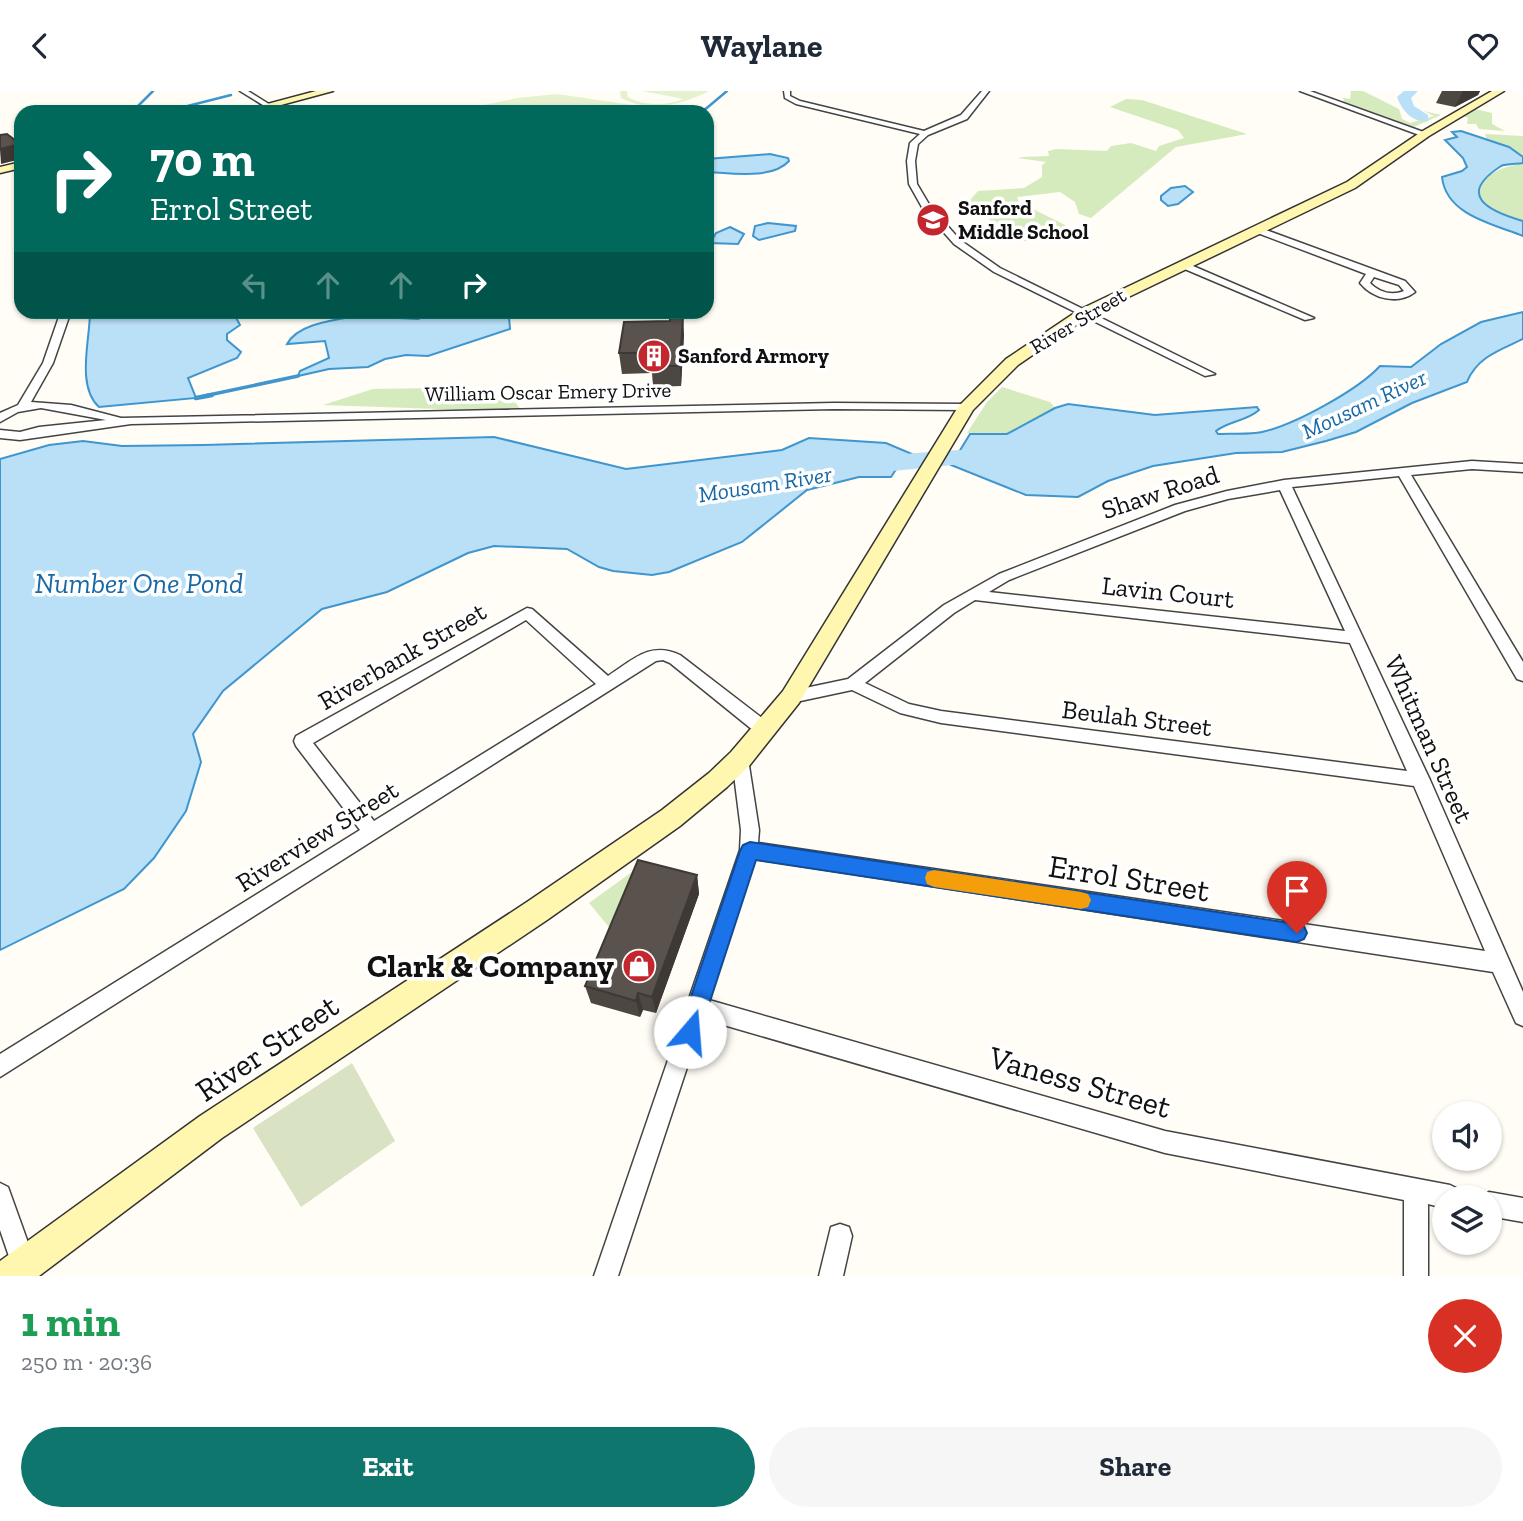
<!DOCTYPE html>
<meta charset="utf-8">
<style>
body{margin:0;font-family:"Zilla Slab",serif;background:#f6f6f7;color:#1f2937;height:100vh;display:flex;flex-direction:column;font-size:26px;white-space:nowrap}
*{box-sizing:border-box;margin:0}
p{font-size:23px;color:#747a83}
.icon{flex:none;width:38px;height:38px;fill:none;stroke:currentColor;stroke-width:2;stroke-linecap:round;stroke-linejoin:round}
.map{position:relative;height:1185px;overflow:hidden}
.panel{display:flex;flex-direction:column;background:#fff;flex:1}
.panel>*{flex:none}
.top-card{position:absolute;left:14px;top:14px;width:700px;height:214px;border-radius:21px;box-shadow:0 2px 5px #0004;background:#00695c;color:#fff;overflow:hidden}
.buttons{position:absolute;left:1432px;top:1010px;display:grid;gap:14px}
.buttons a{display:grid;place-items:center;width:70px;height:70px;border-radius:50%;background:#fff;box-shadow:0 2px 5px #0004;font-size:35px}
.pin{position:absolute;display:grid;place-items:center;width:60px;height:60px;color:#fff;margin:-72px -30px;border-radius:50% 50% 50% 0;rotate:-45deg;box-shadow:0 0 7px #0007}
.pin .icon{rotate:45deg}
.me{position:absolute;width:77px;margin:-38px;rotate:18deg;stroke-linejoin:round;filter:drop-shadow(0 0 5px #0008)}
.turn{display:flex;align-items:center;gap:24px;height:147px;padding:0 21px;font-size:32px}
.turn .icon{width:91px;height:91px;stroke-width:2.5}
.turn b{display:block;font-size:49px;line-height:60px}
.lanes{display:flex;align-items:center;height:66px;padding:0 21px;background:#0003;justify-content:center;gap:35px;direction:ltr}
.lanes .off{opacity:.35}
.round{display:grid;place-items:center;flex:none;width:74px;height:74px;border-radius:37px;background:#f6f6f7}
.overview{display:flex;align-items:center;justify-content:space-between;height:119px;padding:0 21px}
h1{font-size:42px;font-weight:700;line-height:52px;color:#1e9e55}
.cta{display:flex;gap:14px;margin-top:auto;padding:14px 21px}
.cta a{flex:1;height:80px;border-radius:42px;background:#0f766e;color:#fff;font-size:28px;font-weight:700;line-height:80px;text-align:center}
.cta a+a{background:#f6f6f7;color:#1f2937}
header{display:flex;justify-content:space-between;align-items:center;height:91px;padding:0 21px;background:#fff;font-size:32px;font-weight:700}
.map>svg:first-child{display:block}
.green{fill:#d5ebbd}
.cemetery{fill:#d9e3c4}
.pitch{fill:#e6f2cf}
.water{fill:#b9e0f7;stroke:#3f96cf;stroke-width:2}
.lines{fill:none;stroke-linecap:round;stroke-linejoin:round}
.stream-far2{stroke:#3f96cf;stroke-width:2.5}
.stream-far1{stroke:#3f96cf;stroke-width:3.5}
.stream{stroke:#3f96cf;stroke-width:4.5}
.river{fill:#b9e0f7;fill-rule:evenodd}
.street-casing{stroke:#444;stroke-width:3}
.secondary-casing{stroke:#333;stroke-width:3}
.street{fill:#fff;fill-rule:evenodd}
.secondary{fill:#fff6b0;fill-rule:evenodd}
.wall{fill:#4d4742}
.shaded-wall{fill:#3f3936}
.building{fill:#5a524d;stroke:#3f3936;stroke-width:2}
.route{fill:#1a73e8;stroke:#114b97;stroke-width:2}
.slow{fill:#f59e0b}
.labels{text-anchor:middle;stroke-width:7;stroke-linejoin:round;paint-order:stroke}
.far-poi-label{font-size:21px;font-weight:bold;fill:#111;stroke:#fff;text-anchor:start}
.far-street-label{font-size:21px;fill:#111;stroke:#fff}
.far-water-label{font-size:23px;font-style:italic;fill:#1768a6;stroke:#fff}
.street-label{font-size:26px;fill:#111;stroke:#fff}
.water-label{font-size:28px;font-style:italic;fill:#1768a6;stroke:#fff}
.near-street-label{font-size:32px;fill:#111;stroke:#fff}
.near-poi-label{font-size:32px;font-weight:bold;fill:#111;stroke:#fff;text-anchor:end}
</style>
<header><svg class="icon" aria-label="back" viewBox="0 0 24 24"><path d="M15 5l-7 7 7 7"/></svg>Waylane<svg class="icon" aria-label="heart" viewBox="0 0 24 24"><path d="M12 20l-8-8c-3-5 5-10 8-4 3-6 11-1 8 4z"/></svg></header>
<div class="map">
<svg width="1523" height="1185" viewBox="0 0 1523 1185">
<rect width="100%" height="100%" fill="#fffdf5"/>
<g class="green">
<polygon points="1351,0 1363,0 1399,18 1402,28 1410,32 1434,25 1424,20 1441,24 1414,36 1345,13 1343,7 1350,8"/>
<path d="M 1126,8 L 1142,9 L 1247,43 L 1176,56 L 1091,127 L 1079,123 L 1075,111 L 1060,101 L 1017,106 L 1019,111 L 1071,137 C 1062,146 1031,153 1017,149 C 1008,146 1001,140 991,138 L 989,124 L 965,115 L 978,100 L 1024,97 L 1042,86 L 1042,74 L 1046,71 L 1018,67 L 1022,66 L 1049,65 L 1048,60 L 1056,58 L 1107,60 L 1111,55 L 1131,52 L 1156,60 L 1159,55 L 1184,47 L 1178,39 L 1110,16 Z"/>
<polygon points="1475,18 1492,22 1492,33 1505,40 1479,38 1476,33 1467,33 1468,27 1464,25"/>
<path d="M 1485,43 L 1523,45 L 1523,130 L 1498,123 L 1480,109 C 1477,82 1502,77 1523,72 L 1523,66 L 1509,56 L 1487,49 Z"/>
<polygon points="1002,296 1050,311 1055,317 1007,343 967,342 987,311"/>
<polygon points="432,297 516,312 522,321 323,314 373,298"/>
<polygon points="632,781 642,784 621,839 609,836 589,812"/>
</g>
<polygon class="cemetery" points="352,972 395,1050 301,1116 253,1037"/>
<g class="pitch">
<path d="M 620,0 L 627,0 L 628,6 C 643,15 667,15 683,8 L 643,0 L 709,0 C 682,14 650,22 621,7 Z"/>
<polygon points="557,3 681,21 451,21 517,7"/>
</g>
<g class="water">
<path d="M 1461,40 L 1509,56 L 1523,66 L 1523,72 C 1517,73 1505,73 1501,75 C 1456,104 1488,120 1523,130 L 1523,145 C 1493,133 1446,124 1442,86 L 1462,80 L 1467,76 L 1463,67 L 1445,49 L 1457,46 L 1452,41 Z"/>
<path d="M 770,63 L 788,67 L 789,70 C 772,89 730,82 707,81 L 707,68 Z"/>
<polygon points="1185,95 1193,101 1178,113 1168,115 1161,109 1161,105 1171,97"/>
<polygon points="768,132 796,135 795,140 759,149 753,145 755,135"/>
<polygon points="730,136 744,143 738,153 710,152 716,142"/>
<path d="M 379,220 L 397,221 L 399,227 L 418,228 L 440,220 L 533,221 L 517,221 L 509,226 L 510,238 L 428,265 L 406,264 L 385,268 L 368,276 L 329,278 L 298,285 L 300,280 L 329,267 L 325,250 L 287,253 C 301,227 353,229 379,220 Z"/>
<path d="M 90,221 L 233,221 L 240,234 L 227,243 L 227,249 L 241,261 L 237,267 L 188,287 L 196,307 L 99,316 C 76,295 90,249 90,221 Z"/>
<path d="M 1523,221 L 1523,248 C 1500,259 1477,266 1467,291 L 1412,312 L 1356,341 L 1326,350 L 1282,361 L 1236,362 L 1153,375 L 1108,390 L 1078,406 L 1026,404 L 951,374 L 970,343 L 1007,343 L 1055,317 L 1068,313 L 1155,324 L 1257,316 L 1259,319 C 1247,330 1229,330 1216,340 L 1218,343 C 1232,342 1248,344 1262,341 C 1294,334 1358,299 1380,275 L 1411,276 L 1441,253 L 1481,231 Z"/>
<polygon points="494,346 626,378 782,359 809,347 886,352 912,363 914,369 909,376 897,377 891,386 859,386 807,399 742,451 669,481 652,484 613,480 599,476 567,458 494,455 468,462 387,501 322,518 223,600 193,643 201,671 186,720 154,767 124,798 0,859 0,368 49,354 83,350 122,355 204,354"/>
</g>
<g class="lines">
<g class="stream-far2">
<polyline points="142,21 136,17 153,0"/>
<polyline points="164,21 231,4"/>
<polyline points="702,21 727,0"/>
</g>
<polyline class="stream-far1" points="204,305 298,285"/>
<polyline class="stream" points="196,307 212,304"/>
<g class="river">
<path d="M 1404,0 L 1418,0 L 1411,7 L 1414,15 L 1428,24 L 1428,30 C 1412,32 1402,19 1397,6 Z"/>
<path d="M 994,357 L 1002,359 L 1006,364 L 1002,369 L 873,382 L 865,380 L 861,375 L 865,370 C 907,360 951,360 994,357 Z"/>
</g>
<defs>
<g id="street">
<polygon points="240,0 248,0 272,15 266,16"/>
<polygon points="784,0 790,0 790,5 800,10 924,40 961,24 982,0 989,0 967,28 928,44 918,53 915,70 917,93 930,115 960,149 1000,177 1215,283 1205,285 994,181 954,153 923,118 909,93 907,70 910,52 920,43 796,13 785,7"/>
<polygon points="1300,0 1310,0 1429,43 1422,45"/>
<path d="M 1258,136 L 1405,190 L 1415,201 C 1398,214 1373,208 1360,192 L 1366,183 L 1255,141 L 1254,139 ZM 1374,186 L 1399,194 L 1404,200 C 1391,205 1379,201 1370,192 Z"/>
<polygon points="1180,172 1186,172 1314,227 1305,229 1180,176"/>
<polygon points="61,220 71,220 53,272 31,311 71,314 121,327 834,312 966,313 972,316 966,319 834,318 131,333 20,349 0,347 0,339 20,341 39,336 106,329 41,317 18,321 0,331 0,322 18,314 43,272"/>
<path d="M 1472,370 L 1523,373 L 1523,381 L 1472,378 L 1411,384 L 1523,571 L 1523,590 L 1517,588 L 1399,385 L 1292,396 L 1430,689 L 1523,901 L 1523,935 L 1516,932 L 1493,881 L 755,768 L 709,909 L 1165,1040 L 1450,1094 L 1458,1098 L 1462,1106 L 1444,1106 L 1444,1117 L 1428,1113 L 1428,1185 L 1404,1185 L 1404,1109 L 1165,1062 L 703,928 L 618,1185 L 594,1185 L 740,759 L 741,739 L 732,668 L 734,663 L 740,661 L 746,663 L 748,668 L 759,739 L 758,752 L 1485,860 L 1414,695 L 941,632 L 900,622 L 852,599 L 791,612 L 785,610 L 783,606 L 785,602 L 791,600 L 848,588 L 944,514 L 999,483 L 1175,414 L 1227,400 L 1284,389 ZM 1280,399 L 1345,540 L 989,501 L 1009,489 L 1185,420 L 1228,408 ZM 975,509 L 1350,552 L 1407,680 L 941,620 L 909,613 L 865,592 L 954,522 Z"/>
<path d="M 527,517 L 532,518 L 608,585 C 633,569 650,550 680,564 L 771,634 L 773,639 L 771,644 L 759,644 L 670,572 L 663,569 L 656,570 L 0,986 L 0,963 L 360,739 L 296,655 L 294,650 L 296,645 ZM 526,529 L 596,593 L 374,730 L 313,652 Z"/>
<polygon points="0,1092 8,1096 36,1174 33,1183 27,1185 15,1183 0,1139"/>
<polygon points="1489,1101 1523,1107 1523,1131 1489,1125 1489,1106 1480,1106"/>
<polygon points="840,1133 849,1136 852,1145 843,1185 819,1185 831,1136"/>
</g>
<g id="secondary">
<polygon points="316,0 333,0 255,21 237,21"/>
<polygon points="1492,0 1504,0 1429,45 1355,97 1089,225 1018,274 973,319 799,612 749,675 727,696 680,735 547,829 222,1047 39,1185 0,1185 0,1170 200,1025 527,811 662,719 709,682 731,661 783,600 958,316 1006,268 1079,219 1347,91 1421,41"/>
<polygon points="21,71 21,77 0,82 0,76"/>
</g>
</defs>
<use href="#street" class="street-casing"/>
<use href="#secondary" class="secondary-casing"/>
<use href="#street" class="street"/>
<use href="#secondary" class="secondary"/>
</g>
<g class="wall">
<polygon points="1442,0 1480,0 1478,4 1455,16 1436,12"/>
<polygon points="684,243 681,295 653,296 652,282 622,283 619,262"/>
<polygon points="697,784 699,803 656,922 643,919 640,926 591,912 585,895"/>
</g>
<g class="shaded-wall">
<polygon points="1463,0 1480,0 1478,4 1455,16"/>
<polygon points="20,53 21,56 21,68 1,73 0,58"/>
<polygon points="683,223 684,243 681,295 680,275"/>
<polygon points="697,784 699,803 656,922 652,906"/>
<polygon points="638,902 643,919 640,926 636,910"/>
</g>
<g class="building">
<polygon points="7,43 20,53 0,58 0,44"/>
<polygon points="670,223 683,223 680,275 651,275 652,262 619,262 624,231 670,230"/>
<polygon points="638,769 697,784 652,906 638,902 636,910 585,895"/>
</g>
<polygon class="route" points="750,751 1297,833 1304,835 1307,842 1304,848 1297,851 756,769 700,941 697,948 690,951 682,948 679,941 740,760 743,754"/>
<polygon class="slow" points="934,779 1081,801 1088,803 1091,809 1088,816 1081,818 934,796 927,793 925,787 927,781"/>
<defs>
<symbol id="school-disc" viewBox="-11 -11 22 22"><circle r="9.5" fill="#c4262e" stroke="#fff"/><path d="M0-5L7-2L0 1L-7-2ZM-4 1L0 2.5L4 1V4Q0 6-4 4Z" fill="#fff"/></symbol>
<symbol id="building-disc" viewBox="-11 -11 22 22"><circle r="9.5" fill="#c4262e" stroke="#fff"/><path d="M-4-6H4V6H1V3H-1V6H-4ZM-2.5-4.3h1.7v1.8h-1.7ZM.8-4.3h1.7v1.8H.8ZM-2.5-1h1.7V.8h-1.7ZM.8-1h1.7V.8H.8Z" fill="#fff"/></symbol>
<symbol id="shop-disc" viewBox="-11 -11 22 22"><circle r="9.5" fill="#c4262e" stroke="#fff"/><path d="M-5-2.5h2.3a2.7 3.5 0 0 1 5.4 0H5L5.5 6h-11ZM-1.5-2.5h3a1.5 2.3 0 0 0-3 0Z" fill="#fff"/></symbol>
</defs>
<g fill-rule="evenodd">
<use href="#school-disc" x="914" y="110" width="38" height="38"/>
<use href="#building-disc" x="635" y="246" width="38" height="38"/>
<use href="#shop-disc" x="620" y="856" width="38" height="38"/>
</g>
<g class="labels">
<g class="far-poi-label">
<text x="958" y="124">Sanford<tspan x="958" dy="24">Middle School</tspan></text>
<text x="678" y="272">Sanford Armory</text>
</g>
<g class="far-street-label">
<text transform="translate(1078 230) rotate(-31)" y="7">River Street</text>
<text transform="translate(548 301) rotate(-1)" y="7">William Oscar Emery Drive</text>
</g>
<g class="far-water-label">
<text transform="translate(1364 313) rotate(-25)" y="8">Mousam River</text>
<text transform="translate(765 393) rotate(-9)" y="8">Mousam River</text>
</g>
<g class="street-label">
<text transform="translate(1160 401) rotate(-18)" y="9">Shaw Road</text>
<text transform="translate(1168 501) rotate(6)" y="9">Lavin Court</text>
<text transform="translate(402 565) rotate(-30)" y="9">Riverbank Street</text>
<text transform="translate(1137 627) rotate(7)" y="9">Beulah Street</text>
<text transform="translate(1429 648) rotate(66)" y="9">Whitman Street</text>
<text transform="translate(317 745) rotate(-32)" y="9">Riverview Street</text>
</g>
<g class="water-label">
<text x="139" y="502">Number One Pond</text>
</g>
<g class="near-street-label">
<text transform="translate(1129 787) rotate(9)" y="11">Errol Street</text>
<text transform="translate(267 957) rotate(-34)" y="11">River Street</text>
<text transform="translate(1080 991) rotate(16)" y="11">Vaness Street</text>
</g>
<g class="near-poi-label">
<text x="614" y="886">Clark &amp; Company</text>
</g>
</g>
</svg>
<div class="buttons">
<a><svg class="icon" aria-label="sound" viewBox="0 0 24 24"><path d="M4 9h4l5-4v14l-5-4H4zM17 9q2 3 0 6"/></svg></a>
<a><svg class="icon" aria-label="layers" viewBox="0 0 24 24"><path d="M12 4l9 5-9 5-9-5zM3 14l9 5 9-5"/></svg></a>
</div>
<div class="pin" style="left:1297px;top:842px;background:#d93025"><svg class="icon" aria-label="arrive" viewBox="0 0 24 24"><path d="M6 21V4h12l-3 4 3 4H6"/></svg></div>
<svg class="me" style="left:690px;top:941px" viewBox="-20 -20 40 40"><circle r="19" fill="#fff"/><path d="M0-13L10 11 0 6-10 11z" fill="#1a73e8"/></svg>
<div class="top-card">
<div class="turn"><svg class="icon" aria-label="right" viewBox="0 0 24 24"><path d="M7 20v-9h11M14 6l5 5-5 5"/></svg><div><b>70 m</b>Errol Street</div></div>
<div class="lanes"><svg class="icon off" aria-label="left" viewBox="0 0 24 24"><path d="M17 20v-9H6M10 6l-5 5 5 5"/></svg><svg class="icon off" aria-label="ahead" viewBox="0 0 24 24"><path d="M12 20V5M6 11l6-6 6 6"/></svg><svg class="icon off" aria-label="ahead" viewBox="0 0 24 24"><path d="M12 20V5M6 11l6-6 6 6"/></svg><svg class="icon" aria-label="right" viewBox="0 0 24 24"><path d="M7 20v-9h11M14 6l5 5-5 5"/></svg></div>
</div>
</div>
<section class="panel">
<div class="overview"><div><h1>1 min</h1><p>250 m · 20:36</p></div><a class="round" style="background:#d93025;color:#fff"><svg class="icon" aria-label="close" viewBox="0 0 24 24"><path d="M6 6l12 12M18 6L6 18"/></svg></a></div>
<div class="cta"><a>Exit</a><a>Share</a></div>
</section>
